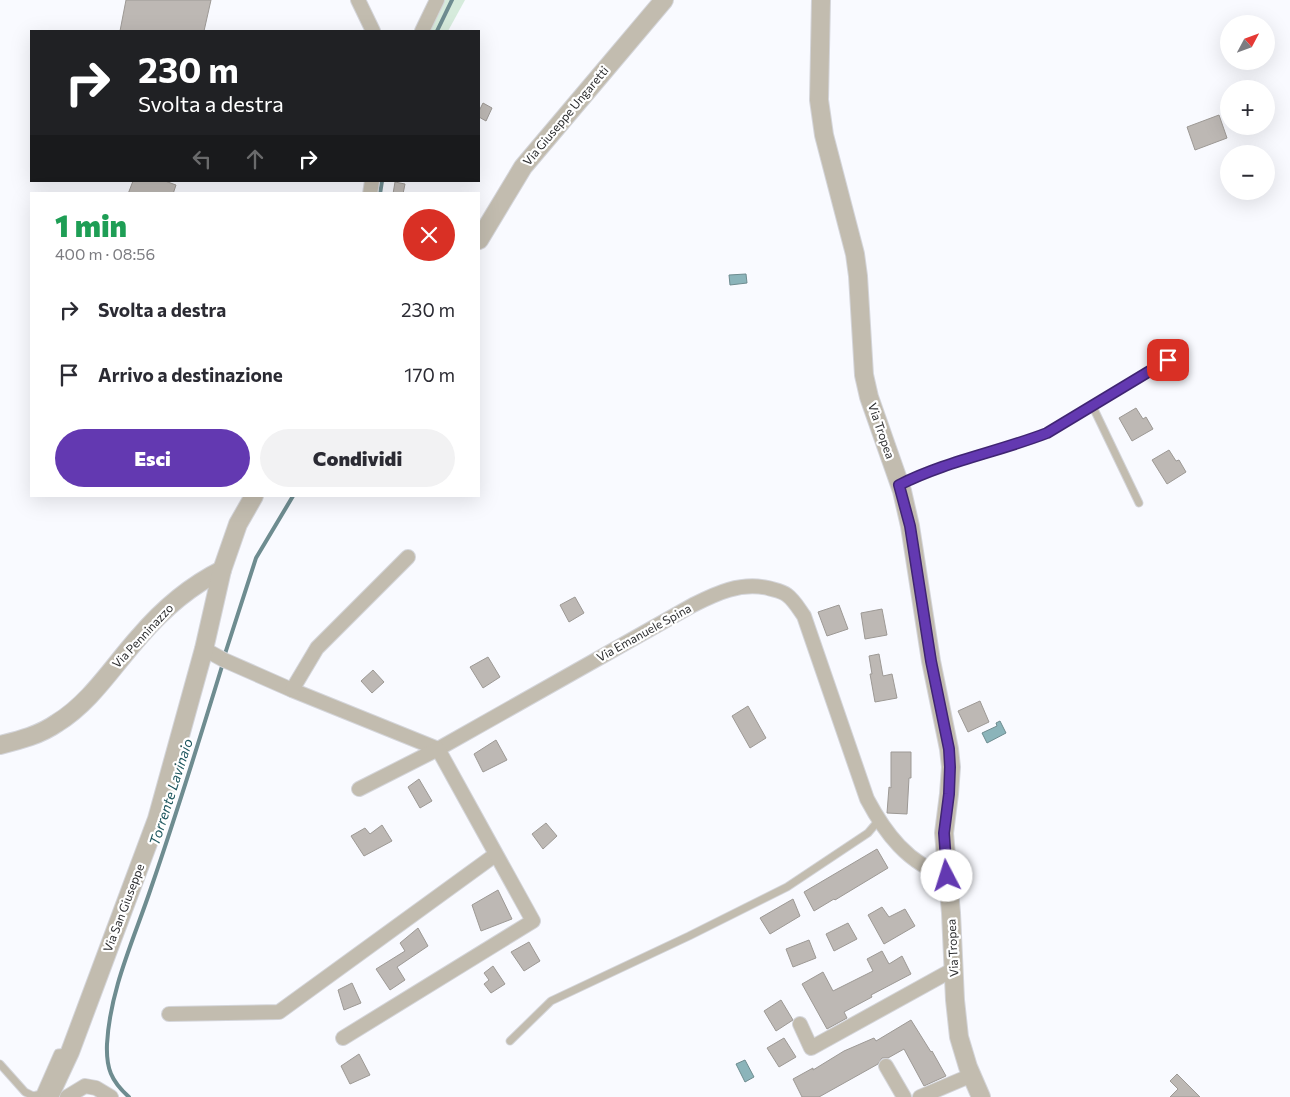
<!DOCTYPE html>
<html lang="it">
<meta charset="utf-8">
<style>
body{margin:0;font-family:Commissioner,sans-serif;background:#f2f2f3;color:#2b2b33;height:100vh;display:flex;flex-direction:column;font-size:19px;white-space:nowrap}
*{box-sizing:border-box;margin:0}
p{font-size:16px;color:#7c7c81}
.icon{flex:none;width:28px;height:28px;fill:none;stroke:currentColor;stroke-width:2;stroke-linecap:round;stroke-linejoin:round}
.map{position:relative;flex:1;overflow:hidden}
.side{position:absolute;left:30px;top:192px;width:450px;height:305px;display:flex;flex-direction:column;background:#fff;border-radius:0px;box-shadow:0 5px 20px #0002}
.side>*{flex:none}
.banner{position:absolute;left:30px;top:30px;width:450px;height:152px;border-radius:0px;box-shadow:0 5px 20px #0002;background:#202124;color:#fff;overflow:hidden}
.needle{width:32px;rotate:49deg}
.controls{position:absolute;left:1220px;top:15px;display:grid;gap:10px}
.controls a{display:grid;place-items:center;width:55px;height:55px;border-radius:50%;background:#fff;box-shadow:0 5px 20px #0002;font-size:25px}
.pin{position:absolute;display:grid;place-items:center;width:42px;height:42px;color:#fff;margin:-21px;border-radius:10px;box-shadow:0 2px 8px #0006}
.me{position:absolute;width:55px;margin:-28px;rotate:355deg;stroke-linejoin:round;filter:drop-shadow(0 0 4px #0008)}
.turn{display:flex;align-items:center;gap:18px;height:105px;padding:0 25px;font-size:22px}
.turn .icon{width:65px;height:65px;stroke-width:2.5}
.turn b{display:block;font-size:35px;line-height:42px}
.lanes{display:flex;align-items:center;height:48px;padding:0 25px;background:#0003;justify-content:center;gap:25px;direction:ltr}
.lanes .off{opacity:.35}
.round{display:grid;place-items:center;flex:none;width:52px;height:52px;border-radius:26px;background:#f2f2f3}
.headline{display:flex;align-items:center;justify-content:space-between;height:85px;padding:0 25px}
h1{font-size:30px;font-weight:800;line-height:38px;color:#1e9e55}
.button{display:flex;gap:10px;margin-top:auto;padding:10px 25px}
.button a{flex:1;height:58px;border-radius:30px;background:#6339b1;color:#fff;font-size:20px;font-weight:800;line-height:58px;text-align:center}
.button a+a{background:#f2f2f3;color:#2b2b33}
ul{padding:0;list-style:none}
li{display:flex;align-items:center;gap:15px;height:65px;padding:0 25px}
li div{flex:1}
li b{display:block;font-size:19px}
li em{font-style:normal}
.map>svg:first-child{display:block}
.green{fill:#d6ebdc}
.water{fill:#8bb4ba;stroke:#6e8c90}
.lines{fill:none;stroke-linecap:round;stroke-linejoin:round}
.stream{stroke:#6e8c90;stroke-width:4}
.building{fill:#bdb8b4;stroke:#9d9995}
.service-casing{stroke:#d4d5da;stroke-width:9}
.minor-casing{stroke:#d4d5da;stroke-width:16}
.tertiary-casing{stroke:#d4d5da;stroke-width:20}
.service{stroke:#c2bcaf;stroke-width:7}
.minor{stroke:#c2bcaf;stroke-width:14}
.tertiary{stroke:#c2bcaf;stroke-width:18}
.route-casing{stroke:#402573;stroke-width:12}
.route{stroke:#6339b1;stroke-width:9}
.labels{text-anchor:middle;stroke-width:4.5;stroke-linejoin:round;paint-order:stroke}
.street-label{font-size:12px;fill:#2c2d2f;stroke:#fff}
.water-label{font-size:14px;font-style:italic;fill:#1d565e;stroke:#fff}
</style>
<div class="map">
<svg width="1290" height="1097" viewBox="0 0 1290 1097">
<rect width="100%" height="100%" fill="#f9faff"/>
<polygon class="green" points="442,0 465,0 448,31 427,31"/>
<g class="water">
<polygon points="746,274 747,283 730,285 729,275"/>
<polygon points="1000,721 1006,733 987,743 982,733 997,726 996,723"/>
<polygon points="745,1060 754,1077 745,1082 736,1064"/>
</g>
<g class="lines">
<g class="stream">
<polyline points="437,31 452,0"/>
<polyline points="380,194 382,181"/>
<polyline points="224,657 256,558 293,496"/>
<path d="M 129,1097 C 111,1081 106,1068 107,1044 C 110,989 134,939 151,888 C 177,813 200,738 223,663"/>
</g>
</g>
<g class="building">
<polygon points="126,0 211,0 204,31 120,31"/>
<polygon points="483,103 492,108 486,121 479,117 479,111"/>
<polygon points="1219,115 1227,138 1195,150 1187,127"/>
<polygon points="133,181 165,181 176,185 173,194 128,194"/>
<polygon points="395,182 405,184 403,194 393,194"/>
<polygon points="1136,408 1143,419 1146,417 1153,429 1132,441 1119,418"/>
<polygon points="1169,450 1176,461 1179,460 1186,472 1167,484 1152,460"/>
<polygon points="575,597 584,613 569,622 560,605"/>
<polygon points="839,605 848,629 827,636 818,612"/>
<polygon points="882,609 887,635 865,639 861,613"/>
<polygon points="879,654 883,676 892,674 897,698 875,702 870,674 872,674 869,656"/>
<polygon points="488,657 500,677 483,688 470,667"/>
<polygon points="373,670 384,682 372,693 361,681"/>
<polygon points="980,701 989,722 968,732 958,711"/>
<polygon points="748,706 766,738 750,748 732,716"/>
<polygon points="496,740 507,760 483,772 474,754"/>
<polygon points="891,752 911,752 911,778 909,778 907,814 887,813 889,787 891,788"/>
<polygon points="419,779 432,801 420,808 408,787"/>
<polygon points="546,823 557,836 543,849 532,834"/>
<polygon points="382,825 392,841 364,856 351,836 365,828 370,834"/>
<polygon points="877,849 888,868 835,900 834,899 814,911 804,892"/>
<polygon points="498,890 512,919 481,931 472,905"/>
<polygon points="793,899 800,916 770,934 760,918"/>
<polygon points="882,907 889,917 905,909 915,926 884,944 868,915"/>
<polygon points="848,923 857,939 834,951 826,934"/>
<polygon points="418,928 428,946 397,967 405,980 390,990 376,969 405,951 400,943"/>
<polygon points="809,940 816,958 793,967 786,949"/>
<polygon points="529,942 540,961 524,971 511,952"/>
<polygon points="882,951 889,964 902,956 911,974 871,995 872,997 844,1012 847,1018 827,1029 802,984 823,972 833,991 873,971 867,959"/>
<polygon points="493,966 505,984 491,993 484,984 489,980 484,973"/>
<polygon points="352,983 361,1003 344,1010 338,990"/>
<polygon points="781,1000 793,1020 776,1031 764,1011"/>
<polygon points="911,1020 931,1052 932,1051 946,1076 924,1086 904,1049 888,1058 882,1058 878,1064 819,1097 802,1097 793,1079 813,1068 813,1070 844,1051 874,1038 876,1041"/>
<polygon points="784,1038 796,1057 779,1067 767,1048"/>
<polygon points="359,1054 370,1075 350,1084 341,1066"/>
<polygon points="1177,1074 1200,1097 1170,1097 1178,1089 1170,1081"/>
</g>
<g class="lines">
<defs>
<g id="service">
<polyline points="1092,405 1139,503"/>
<path d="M 900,485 C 946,461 999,452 1047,433 L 1169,361"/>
<polyline points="510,1041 551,1001 689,936 787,887 868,833 879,820"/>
<polyline points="0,1064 25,1092 33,1096 40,1094 58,1053 69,1052"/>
</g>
<g id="minor">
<polyline points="358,0 373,31"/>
<polyline points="422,31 437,0"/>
<polyline points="370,194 372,181"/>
<path d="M 204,649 L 224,660 L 292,690 L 438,749 L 693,605 C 717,593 740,582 768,588 C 774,590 782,591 787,595 C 794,600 799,609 804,616 L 867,799 C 885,833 908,864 947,876"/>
<polyline points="292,690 317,648 408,557"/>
<polyline points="169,1014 279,1012 495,855"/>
<polyline points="800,1024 811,1048 954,969"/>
<polyline points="343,1038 533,921 438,749 359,789"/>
<polyline points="886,1066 904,1097"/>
<polyline points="67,1097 85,1086 96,1088 111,1097"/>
<polyline points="920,1097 972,1075"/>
</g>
<g id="tertiary">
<polyline points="821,0 819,100 824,135 855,254 858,276 864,375 869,397 902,491 910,526 931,661 949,749 951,767 949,794 944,833 951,913 955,1000 959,1037 968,1067 981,1097"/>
<polyline points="479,240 523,167 664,0"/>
<path d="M 0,745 C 20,740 40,735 57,723 C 91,702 113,666 139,637 C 162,610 190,586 222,570"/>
<polyline points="49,1097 70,1052 157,819 204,649 222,570 238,524 254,496"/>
</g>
</defs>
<use href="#service" class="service-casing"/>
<use href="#minor" class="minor-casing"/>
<use href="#tertiary" class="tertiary-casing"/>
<use href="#service" class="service"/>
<use href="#minor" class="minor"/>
<use href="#tertiary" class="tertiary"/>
</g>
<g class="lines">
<defs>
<path id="route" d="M 947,876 L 944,833 L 949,794 L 950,767 L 949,749 L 931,661 L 910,526 L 899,485 C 946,461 998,452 1047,433 L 1168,360"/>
</defs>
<use href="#route" class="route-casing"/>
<use href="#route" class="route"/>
</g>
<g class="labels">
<g class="street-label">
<text transform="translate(566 116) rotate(-50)" y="4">Via Giuseppe Ungaretti</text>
<text transform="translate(881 431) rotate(71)" y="4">Via Tropea</text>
<text transform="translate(644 633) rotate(-29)" y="4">Via Emanuele Spina</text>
<text transform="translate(143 636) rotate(-47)" y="4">Via Penninazzo</text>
<text transform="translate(124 908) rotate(-69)" y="4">Via San Giuseppe</text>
<text transform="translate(953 948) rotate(-93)" y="4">Via Tropea</text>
</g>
<g class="water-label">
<text transform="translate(171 792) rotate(-72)" y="5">Torrente Lavinaio</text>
</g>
</g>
</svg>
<div class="controls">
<a><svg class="needle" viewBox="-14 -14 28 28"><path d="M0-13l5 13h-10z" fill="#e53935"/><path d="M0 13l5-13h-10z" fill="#7c7c81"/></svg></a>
<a>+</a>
<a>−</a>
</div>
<div class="pin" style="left:1168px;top:360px;background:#d93025"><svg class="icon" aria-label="arrive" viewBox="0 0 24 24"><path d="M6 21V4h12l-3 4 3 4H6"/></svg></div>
<svg class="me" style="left:947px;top:876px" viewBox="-20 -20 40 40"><circle r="19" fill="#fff"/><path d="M0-13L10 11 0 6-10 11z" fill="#6339b1"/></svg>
<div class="banner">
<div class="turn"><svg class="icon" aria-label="right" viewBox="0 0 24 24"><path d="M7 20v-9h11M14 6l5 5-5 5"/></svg><div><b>230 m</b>Svolta a destra</div></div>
<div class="lanes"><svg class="icon off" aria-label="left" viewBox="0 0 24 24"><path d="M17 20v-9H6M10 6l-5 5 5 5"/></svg><svg class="icon off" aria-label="ahead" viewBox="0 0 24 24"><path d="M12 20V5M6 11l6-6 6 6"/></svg><svg class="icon" aria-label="right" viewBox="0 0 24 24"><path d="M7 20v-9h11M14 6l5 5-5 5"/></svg></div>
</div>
<section class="side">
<div class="headline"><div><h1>1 min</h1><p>400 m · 08:56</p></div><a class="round" style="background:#d93025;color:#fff"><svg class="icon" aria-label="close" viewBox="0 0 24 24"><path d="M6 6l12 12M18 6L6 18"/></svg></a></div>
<ul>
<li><svg class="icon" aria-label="right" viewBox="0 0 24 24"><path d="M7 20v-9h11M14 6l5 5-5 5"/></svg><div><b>Svolta a destra</b></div><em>230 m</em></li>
<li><svg class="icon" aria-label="arrive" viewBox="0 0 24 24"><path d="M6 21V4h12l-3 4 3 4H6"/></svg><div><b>Arrivo a destinazione</b></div><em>170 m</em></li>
</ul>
<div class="button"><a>Esci</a><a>Condividi</a></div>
</section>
</div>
